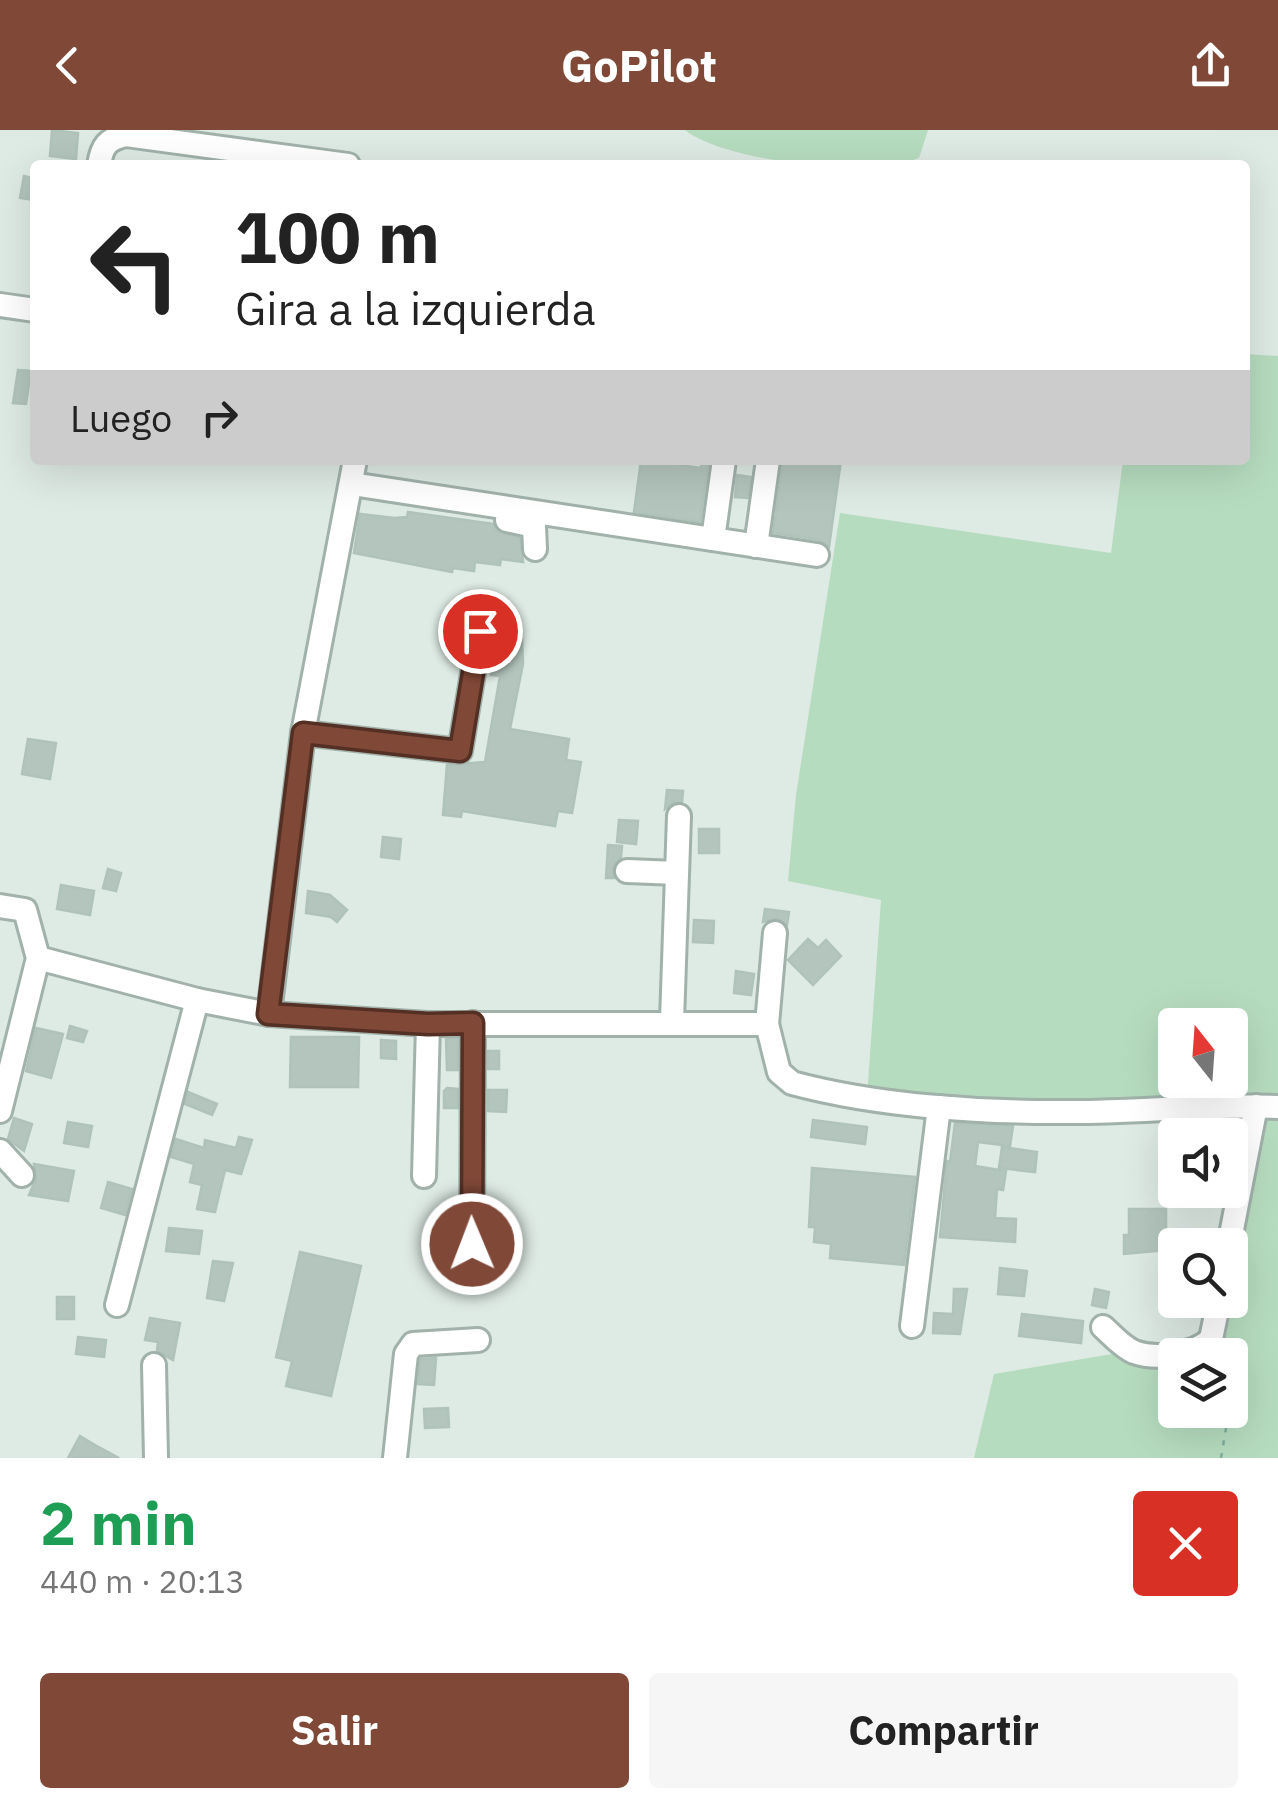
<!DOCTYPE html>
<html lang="es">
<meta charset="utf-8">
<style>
body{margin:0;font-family:"IBM Plex Sans",sans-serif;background:#f6f6f6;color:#222;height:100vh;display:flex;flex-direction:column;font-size:38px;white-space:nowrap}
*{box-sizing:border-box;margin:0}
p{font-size:32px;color:#767676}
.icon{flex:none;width:55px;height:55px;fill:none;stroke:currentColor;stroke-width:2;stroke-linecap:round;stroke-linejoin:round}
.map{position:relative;height:1328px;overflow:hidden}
.drawer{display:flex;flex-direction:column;background:#fff;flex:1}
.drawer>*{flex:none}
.guide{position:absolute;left:30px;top:30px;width:1220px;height:305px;border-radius:10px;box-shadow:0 10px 40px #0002;background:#fff;color:#222;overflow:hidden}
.needle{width:65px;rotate:343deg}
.controls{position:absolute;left:1158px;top:878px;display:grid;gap:20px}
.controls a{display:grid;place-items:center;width:90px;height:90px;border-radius:10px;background:#fff;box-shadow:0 10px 40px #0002;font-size:50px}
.pin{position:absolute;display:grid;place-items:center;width:85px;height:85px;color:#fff;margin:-42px;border:5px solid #fff;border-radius:50%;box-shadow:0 2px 10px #0007}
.me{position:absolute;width:110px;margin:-55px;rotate:359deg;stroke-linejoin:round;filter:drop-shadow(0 0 8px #0008)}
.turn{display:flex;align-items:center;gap:35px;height:210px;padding:0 40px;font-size:45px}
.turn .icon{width:130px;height:130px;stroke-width:2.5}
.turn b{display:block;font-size:70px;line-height:85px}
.then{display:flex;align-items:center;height:95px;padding:0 40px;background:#0003;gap:20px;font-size:38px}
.round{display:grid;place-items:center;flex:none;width:105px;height:105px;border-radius:10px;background:#f6f6f6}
.overview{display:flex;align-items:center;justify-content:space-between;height:170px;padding:0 40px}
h1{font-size:60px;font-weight:800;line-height:75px;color:#1e9e55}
.primary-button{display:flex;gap:20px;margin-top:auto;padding:20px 40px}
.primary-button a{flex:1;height:115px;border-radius:10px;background:#804837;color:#fff;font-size:40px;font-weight:800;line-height:115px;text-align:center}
.primary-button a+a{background:#f6f6f6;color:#222}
header{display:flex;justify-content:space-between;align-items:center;height:130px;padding:0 40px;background:#804837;color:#fff;font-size:45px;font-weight:800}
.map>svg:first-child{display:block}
.green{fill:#b6dcbf;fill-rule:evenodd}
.building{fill:#b3c5bd;stroke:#b0c3bb;stroke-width:2.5}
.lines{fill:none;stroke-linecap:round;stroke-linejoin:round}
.minor-casing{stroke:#a1b2ab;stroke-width:28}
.path{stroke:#7eae9e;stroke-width:2.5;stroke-dasharray:5 8;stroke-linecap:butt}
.minor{stroke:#fff;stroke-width:22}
.route-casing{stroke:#532f24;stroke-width:25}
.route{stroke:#804837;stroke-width:18}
</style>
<header><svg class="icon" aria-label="back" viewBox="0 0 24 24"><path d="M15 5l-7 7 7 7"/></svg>GoPilot<svg class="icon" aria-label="share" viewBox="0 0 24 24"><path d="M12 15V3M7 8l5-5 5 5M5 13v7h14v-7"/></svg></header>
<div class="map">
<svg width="1278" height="1328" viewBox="0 0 1278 1328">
<rect width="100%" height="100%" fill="#deeae4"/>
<g class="green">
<path d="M 685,0 L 928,0 L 919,28 C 871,48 725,32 685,0 Z"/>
<path d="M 1245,224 L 1278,226 L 1278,1328 L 974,1328 L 994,1244 L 1130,1221 L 1192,1222 L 1219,1170 L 1230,1170 L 1230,1115 L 1256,977 L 1071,982 L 867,967 L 881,770 L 788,751 L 796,665 L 840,383 L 1111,423 L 1123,330 L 1245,330 ZM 1175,895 L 1230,895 L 1230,950 L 1175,950 ZM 1175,1225 L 1230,1225 L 1230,1280 L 1175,1280 Z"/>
</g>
<g class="building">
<polygon points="52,0 78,3 76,29 50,26"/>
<polygon points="24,46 35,49 35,70 20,68"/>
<polygon points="18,240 31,241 26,274 13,273"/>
<polygon points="641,330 673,330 672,334 701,338 702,330 709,330 700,392 634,382"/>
<polygon points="783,330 841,330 829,417 819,410 773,403"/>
<polygon points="737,345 751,347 748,368 735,367"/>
<polygon points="408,382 493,394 498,402 520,408 523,432 501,429 500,435 475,432 474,441 453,438 452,442 354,423 360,384 394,388 407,387"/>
<polygon points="501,506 522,509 523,534 510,599 569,609 566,630 581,632 572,683 558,681 555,696 462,681 461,687 443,685 447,635 485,632 500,546 491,545 493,530 499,531"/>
<polygon points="28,609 56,613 50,649 22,644"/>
<polygon points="667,660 683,661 682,672 673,672 665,679"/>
<polygon points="619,690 638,691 636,714 617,712"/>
<rect x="699" y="699" width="20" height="24"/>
<polygon points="383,707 401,709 399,729 381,727"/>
<polygon points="608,715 622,716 621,727 612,739 614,748 606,748"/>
<polygon points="108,739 121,743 116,761 103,758"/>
<polygon points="61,755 94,761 90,785 57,779"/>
<polygon points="308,761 330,765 347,780 337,792 331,787 306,783"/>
<polygon points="765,779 789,782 787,795 777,788 763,792"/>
<polygon points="694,790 714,791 713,813 693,812"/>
<polygon points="808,809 818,818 826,810 841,826 813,855 788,830"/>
<polygon points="736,841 754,844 751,865 734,863"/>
<polygon points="70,896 87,901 83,912 67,908"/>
<polygon points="36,898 63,904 51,948 26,941"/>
<polygon points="291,907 359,907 358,957 290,957"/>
<polygon points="446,909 458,909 458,940 447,940"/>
<polygon points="381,910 396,911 396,929 381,928"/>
<rect x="488" y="921" width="11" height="18"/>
<polygon points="447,958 458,959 458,978 444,978 444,961"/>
<polygon points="488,960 507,960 506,982 488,981"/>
<polygon points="188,962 217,974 212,985 185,974"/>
<polygon points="14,988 32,994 24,1021 8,1009"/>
<polygon points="813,990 867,997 865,1014 811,1007"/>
<polygon points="68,992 92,996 88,1017 64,1013"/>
<polygon points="955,993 1013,996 1010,1016 978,1012 975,1036 1006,1041 1003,1060 997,1059 995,1088 1016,1089 1015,1112 940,1107 947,1031 950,1032"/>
<polygon points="239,1007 252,1010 241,1044 225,1040 215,1082 197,1079 202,1055 190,1052 194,1034 171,1027 176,1009 204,1018 205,1010 236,1018"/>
<polygon points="1002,1017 1037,1022 1035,1042 999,1038"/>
<polygon points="34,1034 74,1041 68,1071 29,1065 36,1049"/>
<polygon points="812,1038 915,1047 904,1135 830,1128 831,1114 814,1112 815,1097 809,1097"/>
<polygon points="108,1052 132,1059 125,1085 101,1078"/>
<polygon points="454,1076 454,1102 439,1102 439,1077"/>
<polygon points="1129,1079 1166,1079 1166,1120 1124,1124 1124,1105 1129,1105"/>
<polygon points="169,1098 202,1101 199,1124 166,1121"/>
<polygon points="300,1122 361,1136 331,1266 286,1256 292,1231 276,1227"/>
<polygon points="213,1131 233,1133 224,1171 207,1168"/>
<polygon points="1000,1138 1027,1141 1024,1166 998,1164"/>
<polygon points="954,1159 967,1159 960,1204 933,1203 934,1183 953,1184"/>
<polygon points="1095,1159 1109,1162 1106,1178 1092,1175"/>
<rect x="57" y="1167" width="17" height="22"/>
<polygon points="1022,1184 1083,1191 1081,1213 1019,1206"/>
<polygon points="150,1188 180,1193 173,1230 157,1221 158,1212 145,1210"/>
<polygon points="78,1207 106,1210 104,1227 76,1224"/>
<polygon points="436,1228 434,1255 418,1254 420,1229"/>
<polygon points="448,1278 449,1297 425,1298 424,1279"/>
<polygon points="80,1306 95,1315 119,1328 68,1328"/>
</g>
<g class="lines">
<defs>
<g id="minor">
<path d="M 99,35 C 102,16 107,9 126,5 L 348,35"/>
<polyline points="0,175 35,180"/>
<polyline points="352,354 817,425"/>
<polyline points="507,390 534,396 535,419"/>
<polyline points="713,409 724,330"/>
<polyline points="756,416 768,330"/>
<polyline points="303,603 460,621 480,501"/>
<polyline points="627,741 677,743"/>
<polyline points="0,776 25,780 38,828 0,981"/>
<path d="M 38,828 L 197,870 L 269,884 L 428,894 L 767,894 L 779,942 L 792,953 C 877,976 984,983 1072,982 C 1141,982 1209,974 1278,977"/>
<polyline points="269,884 303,603 355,330"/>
<polyline points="672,891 679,686"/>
<polyline points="767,894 775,803"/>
<polyline points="0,1021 22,1045"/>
<polyline points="424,1046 428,894"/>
<polyline points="472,1114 473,893"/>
<polyline points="1229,1115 1256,976"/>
<polyline points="117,1175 197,870"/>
<polyline points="912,1196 939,977"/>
<path d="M 1103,1197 C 1112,1205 1122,1217 1134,1222 C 1156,1230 1195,1225 1211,1209 L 1219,1170"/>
<polyline points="154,1235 156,1328"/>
<polyline points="395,1328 406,1224 413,1214 478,1210"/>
</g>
</defs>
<use href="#minor" class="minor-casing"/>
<g class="path">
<polyline points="1230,1273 1236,1236"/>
<polyline points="1221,1328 1229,1280"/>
</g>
<use href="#minor" class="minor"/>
</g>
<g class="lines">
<defs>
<polyline id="route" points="472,1114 473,893 428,894 268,884 303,603 460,621 480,501"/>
</defs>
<use href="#route" class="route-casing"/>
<use href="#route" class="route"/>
</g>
</svg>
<div class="controls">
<a><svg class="needle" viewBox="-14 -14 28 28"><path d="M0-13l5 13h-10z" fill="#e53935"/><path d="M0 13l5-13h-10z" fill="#767676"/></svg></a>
<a><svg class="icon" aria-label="sound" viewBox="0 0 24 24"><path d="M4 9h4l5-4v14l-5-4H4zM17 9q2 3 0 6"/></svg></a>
<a><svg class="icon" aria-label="search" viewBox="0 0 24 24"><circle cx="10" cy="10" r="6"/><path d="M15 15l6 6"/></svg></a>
<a><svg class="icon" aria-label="layers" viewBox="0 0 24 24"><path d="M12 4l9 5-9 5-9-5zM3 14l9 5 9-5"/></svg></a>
</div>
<div class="pin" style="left:480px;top:501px;background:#d93025"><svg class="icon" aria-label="arrive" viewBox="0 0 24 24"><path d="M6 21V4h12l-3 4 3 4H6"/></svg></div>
<svg class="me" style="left:472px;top:1114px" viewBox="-20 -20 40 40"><circle r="17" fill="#804837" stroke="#fff" stroke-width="3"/><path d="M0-11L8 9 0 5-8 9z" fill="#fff"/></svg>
<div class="guide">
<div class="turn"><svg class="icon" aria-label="left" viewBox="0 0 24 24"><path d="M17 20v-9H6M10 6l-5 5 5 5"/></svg><div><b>100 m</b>Gira a la izquierda</div></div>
<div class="then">Luego<svg class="icon" aria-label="right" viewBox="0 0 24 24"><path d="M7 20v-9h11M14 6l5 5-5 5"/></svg></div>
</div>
</div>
<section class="drawer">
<div class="overview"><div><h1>2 min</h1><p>440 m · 20:13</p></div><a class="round" style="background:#d93025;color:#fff"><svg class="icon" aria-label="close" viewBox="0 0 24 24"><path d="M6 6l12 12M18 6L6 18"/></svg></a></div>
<div class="primary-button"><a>Salir</a><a>Compartir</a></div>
</section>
